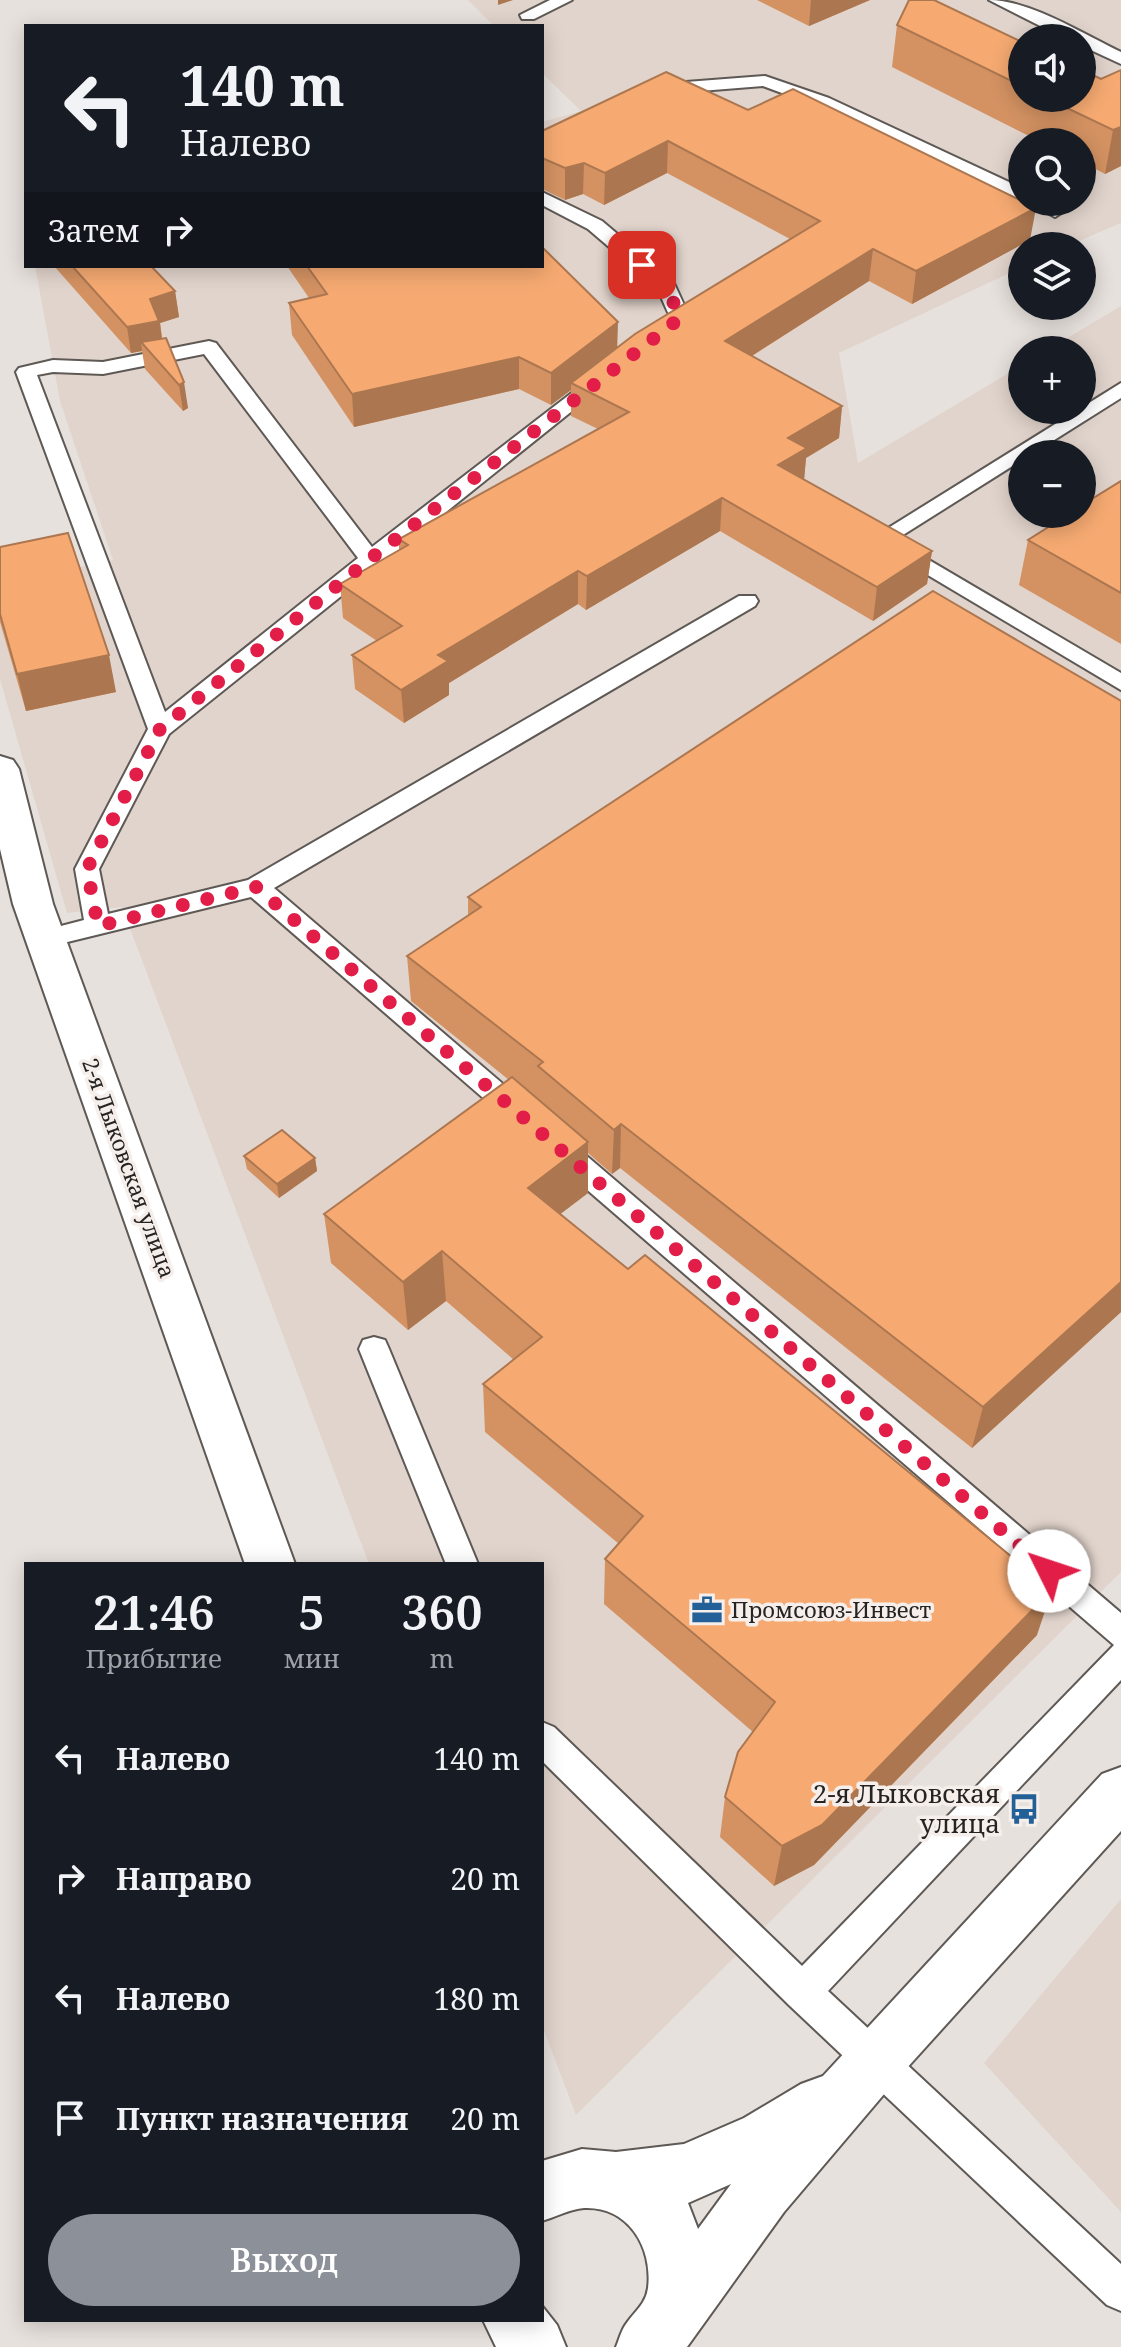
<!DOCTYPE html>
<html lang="ru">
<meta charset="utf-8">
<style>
body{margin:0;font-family:"Noto Serif",serif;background:#242831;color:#f1f3f6;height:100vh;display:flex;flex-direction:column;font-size:30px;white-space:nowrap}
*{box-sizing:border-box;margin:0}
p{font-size:26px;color:#9ea1a6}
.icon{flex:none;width:44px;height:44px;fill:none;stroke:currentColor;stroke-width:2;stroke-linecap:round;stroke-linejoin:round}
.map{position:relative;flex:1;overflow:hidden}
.details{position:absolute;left:24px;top:1562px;width:520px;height:760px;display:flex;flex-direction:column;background:#171b24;border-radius:0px;box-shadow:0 4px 20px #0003}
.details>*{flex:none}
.banner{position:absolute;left:24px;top:24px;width:520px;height:244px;border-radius:0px;box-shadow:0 4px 20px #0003;background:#171b24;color:#f1f3f6;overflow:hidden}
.fabs{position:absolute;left:1008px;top:24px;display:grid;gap:16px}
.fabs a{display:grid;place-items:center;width:88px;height:88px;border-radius:50%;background:#171b24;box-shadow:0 4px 20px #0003;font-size:40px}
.pin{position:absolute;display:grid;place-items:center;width:68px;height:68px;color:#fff;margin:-34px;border-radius:16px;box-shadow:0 4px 12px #0006}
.me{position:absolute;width:88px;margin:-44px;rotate:311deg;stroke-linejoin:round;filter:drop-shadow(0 0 6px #0008)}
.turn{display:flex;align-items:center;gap:28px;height:168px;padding:0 24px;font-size:36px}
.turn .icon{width:104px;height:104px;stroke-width:2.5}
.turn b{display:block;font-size:56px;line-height:68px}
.then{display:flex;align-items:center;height:76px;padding:0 24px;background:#0003;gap:16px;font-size:30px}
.eta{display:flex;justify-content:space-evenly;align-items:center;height:136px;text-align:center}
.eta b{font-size:48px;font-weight:600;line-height:56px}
.cta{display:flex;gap:16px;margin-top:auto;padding:16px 24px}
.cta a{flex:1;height:92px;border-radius:48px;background:#8c9099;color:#fff;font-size:32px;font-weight:600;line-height:92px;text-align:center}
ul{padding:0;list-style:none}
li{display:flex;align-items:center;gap:24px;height:120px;padding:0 24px}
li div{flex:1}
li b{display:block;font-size:30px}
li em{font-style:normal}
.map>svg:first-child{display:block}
.built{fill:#e1d4cc;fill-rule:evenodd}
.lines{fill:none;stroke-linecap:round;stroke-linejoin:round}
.service-casing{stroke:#5e5955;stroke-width:4}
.minor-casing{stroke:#5e5955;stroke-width:4}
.tertiary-casing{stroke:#5e5955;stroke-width:4}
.service{fill:#fff;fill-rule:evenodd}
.minor{fill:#fff;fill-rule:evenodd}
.tertiary{fill:#fff;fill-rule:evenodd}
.wall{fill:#d49262}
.shaded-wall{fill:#ac7750}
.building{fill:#f6aa72;stroke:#ac7750;stroke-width:2}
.route{stroke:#e11d48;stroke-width:14;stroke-dasharray:0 25.2}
.labels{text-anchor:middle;stroke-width:7;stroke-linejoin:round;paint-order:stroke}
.street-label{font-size:22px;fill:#262423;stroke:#f5eeea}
.poi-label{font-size:22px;fill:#262423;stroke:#f5eeea;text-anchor:start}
.near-poi-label{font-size:26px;fill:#262423;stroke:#f5eeea;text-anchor:end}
</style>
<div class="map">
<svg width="1121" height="2347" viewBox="0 0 1121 2347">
<rect width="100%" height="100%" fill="#e7e1dd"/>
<g class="built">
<path d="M 468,0 L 1121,0 L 1121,223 L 1067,246 L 1022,246 L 1022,267 L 839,353 L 858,463 L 1022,365 L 1022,410 L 1082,410 L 1082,350 L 1047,350 L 1121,306 L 1121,1572 L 576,2115 L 542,2025 L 542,1564 L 369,1564 L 122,907 L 67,913 L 0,679 L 0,584 L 113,560 L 60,401 L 35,266 L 542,266 L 542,122 L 581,111 L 542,73 L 542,26 L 494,26 ZM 1022,38 L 1082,38 L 1082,98 L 1022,98 ZM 1022,142 L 1082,142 L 1082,202 L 1022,202 ZM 1022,454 L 1082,454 L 1082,514 L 1022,514 Z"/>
<polygon points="1121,1899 1121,2212 984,2063"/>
</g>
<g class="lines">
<defs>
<g id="service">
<polygon points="550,0 572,0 534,19 522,19 520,15"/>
<path d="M 989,0 C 1030,0 1083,34 1121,52 L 1121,64 L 1082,46 L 1082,38 L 1064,38 Z"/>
<polygon points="765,76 829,98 1022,188 1022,200 817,106 763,86 688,92 660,100 651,95 654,91 686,82"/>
<path d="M 542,192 L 602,221 L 673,281 L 690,318 C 681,329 668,342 653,338 L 650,334 L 670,317 L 657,288 L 588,229 L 542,205 Z"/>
<polygon points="1027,202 1051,202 1064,211 1055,217"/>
<path d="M 209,341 L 216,343 L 372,547 L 595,375 L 602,373 L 612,379 L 169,734 L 99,869 L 108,914 L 248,880 L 739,596 L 755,596 L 758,601 L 755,606 L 274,888 L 531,1108 L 535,1115 L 531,1122 L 521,1125 L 511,1122 L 251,897 L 47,947 L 38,944 L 34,938 L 38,932 L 84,920 L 75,869 L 148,729 L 16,372 L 19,368 L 53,360 L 103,362 ZM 204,354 L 358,558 L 165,712 L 37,375 L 53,372 L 103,374 Z"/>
<polygon points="1121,383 1121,398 1032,454 1022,454 1022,460 895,540 1121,673 1121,690 869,540"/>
<polygon points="558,1137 568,1140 1121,1613 1121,1680 828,1991 1121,2264 1121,2311 1107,2305 789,2005 542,1761 542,1722 554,1727 802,1966 1114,1645 548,1156 544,1148 548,1140"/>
<polygon points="374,1337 385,1340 389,1349 478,1564 446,1564 359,1349 363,1340"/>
</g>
<polygon id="minor" points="0,756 13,760 19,769 53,904 295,1564 245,1564 13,904 0,849"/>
<g id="tertiary">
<path d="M 1121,1767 L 1121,1831 L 896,2080 L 784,2212 L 687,2347 L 616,2347 C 619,2340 621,2331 626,2324 C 634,2312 646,2304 648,2288 C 653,2247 628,2206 584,2208 C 570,2209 555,2217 542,2221 L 542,2161 L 582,2149 L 616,2152 L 684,2144 L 744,2118 L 801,2084 L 823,2076 L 1102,1774 ZM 731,2184 L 698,2229 L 688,2203 Z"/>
<polygon points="542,2306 557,2325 566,2347 496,2347 483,2320 542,2320"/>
</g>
</defs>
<use href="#service" class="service-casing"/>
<use href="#minor" class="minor-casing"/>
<use href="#tertiary" class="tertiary-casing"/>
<use href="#service" class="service"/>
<use href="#minor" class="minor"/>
<use href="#tertiary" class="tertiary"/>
</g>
<g class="wall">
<polygon points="757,0 870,0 809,26"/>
<polygon points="897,25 1022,42 1022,98 1082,98 1101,79 1121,166 1105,174 1082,162 1082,142 1041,142 892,67"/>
<polygon points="666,72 1030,240 912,304 869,281 752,356 842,406 839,438 806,458 804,479 932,551 927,584 873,621 720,531 586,610 578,604 449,683 449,695 404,723 355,689 352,655 377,641 343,618 340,584 399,550 399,539 598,429 571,416 571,390 551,405 519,389 354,427 292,335 289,303 309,298 287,266 542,266 617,347 790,239 667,173 604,205 583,194 565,200 542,189 542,131"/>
<polygon points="54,266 151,266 175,291 179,317 160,323 162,338 188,408 183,411 145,369 142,351 131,353"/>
<polygon points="1121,480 1121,644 1019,585 1028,540"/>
<polygon points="0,547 116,692 26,711 0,622"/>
<polygon points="468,897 1121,1312 972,1448 620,1168 612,1174 588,1153 588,1193 560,1214 1037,1635 814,1865 774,1886 720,1837 725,1797 753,1732 604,1604 605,1559 619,1544 485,1432 483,1384 514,1360 446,1301 408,1330 331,1263 324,1214 509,1080 411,1001 407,956 468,916"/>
<polygon points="244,1156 315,1158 317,1171 279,1198 247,1169"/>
</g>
<g class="shaded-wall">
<polygon points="498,0 513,0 498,5"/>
<polygon points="811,0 870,0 809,26"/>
<polygon points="1121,127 1121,166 1105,174 1113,130"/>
<polygon points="668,141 667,173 604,205 605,173"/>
<polygon points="584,163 583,194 565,200 565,168"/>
<polygon points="1036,208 1030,240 912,304 916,271"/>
<polygon points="873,249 869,281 723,374 725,341"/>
<polygon points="175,291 179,317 160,323 163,347 141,342 142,351 131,353 127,327 150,299"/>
<polygon points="618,322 617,354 571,383 571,390 551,405 551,373"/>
<polygon points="519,357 519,389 354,427 352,394"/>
<polygon points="184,382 188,408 183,411 179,385"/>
<polygon points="842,406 839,438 806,458 804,481 778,465 788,438"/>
<polygon points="722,498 720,531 586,610 587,576"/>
<polygon points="932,551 927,584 873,621 877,587"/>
<polygon points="578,571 578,604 449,683 449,695 404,723 401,690 438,655"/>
<polygon points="109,655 116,692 26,711 17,674"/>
<polygon points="621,1124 620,1168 612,1174 614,1130"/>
<polygon points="588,1142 588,1193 529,1238 528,1188"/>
<polygon points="315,1158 317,1171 279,1198 277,1184"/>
<polygon points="442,1251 446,1301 408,1330 403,1282"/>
<polygon points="1121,1282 1121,1312 972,1448 983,1407"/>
<polygon points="1052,1590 1037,1635 814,1865 774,1886 782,1846"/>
</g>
<g class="building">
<polygon points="909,0 934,0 1022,42 1022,86 897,25"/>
<polygon points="1082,70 1101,79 1121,70 1121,127 1113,130 1046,98 1082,98"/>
<polygon points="666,72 748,110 793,89 1036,208 916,271 873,249 725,341 842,406 788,438 807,448 778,465 932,551 877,587 722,498 587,576 578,571 438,655 448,661 401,690 352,655 402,626 340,584 408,545 399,539 629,412 571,383 635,334 820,221 668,141 605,173 584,163 565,168 542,158 542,131"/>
<polygon points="542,247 618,322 551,373 519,357 352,394 289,303 327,294 307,266 542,266"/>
<polygon points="72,266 151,266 175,291 150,299 159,321 127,327"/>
<polygon points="166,338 184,382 179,385 141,342"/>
<polygon points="1121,481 1121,593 1028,540 1069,514 1082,514 1082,505"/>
<polygon points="68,533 109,655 17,674 0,614 0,547"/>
<polygon points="933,591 1121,701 1121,1282 983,1407 621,1124 614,1130 538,1066 543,1062 407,956 481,907 468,897"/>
<polygon points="512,1077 588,1142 528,1188 628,1269 645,1255 1052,1590 822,1825 782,1846 725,1797 738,1752 775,1702 605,1559 643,1516 483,1384 542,1337 442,1251 403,1282 324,1214"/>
<polygon points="282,1130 315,1158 277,1184 244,1156"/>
</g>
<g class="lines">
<polyline class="route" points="642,265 666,285 680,318 370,559 160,729 87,869 98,926 256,887 1049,1571"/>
</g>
<defs>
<symbol id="office-bare" viewBox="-9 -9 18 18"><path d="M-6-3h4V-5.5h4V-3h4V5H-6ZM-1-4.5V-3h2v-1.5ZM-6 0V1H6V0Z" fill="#236097" stroke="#f5eeea" stroke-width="2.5" paint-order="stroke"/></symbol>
<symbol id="bus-bare" viewBox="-9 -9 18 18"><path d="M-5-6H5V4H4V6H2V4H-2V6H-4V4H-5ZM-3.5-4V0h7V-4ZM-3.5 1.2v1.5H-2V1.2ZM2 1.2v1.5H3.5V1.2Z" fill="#236097" stroke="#f5eeea" stroke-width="2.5" paint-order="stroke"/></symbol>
</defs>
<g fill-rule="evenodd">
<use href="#office-bare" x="685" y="1588" width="44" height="44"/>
<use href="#bus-bare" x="1002" y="1787" width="44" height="44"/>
</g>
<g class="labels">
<g class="street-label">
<text transform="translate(129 1168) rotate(70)" y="8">2-я Лыковская улица</text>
</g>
<g class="poi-label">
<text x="731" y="1618">Промсоюз-Инвест</text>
</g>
<g class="near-poi-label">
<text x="1000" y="1803">2-я Лыковская<tspan x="1000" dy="30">улица</tspan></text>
</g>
</g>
</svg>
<div class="fabs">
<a><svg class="icon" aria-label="sound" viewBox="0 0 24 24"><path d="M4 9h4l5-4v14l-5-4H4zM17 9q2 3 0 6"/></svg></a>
<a><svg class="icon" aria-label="search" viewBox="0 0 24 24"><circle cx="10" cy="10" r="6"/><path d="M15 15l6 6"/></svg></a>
<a><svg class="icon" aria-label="layers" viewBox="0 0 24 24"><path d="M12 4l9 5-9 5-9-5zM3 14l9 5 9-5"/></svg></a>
<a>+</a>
<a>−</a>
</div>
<div class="pin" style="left:642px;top:265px;background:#d93025"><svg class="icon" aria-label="arrive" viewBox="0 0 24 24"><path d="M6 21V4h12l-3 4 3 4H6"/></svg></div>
<svg class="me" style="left:1049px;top:1571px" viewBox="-20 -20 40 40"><circle r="19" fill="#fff"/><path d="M0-13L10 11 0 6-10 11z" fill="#e11d48"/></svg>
<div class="banner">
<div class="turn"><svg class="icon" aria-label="left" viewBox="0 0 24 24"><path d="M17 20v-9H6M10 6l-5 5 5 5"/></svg><div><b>140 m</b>Налево</div></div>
<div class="then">Затем<svg class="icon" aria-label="right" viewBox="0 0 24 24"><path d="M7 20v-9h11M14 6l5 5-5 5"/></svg></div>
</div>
<section class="details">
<div class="eta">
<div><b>21:46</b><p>Прибытие</p></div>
<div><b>5</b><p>мин</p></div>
<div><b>360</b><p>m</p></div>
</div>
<ul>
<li><svg class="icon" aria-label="left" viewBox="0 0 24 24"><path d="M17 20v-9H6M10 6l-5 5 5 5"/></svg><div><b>Налево</b></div><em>140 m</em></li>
<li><svg class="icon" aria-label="right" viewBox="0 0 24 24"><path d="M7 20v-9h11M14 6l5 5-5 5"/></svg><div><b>Направо</b></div><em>20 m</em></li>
<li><svg class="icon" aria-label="left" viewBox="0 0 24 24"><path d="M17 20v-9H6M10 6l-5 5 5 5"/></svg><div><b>Налево</b></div><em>180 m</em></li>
<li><svg class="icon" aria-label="arrive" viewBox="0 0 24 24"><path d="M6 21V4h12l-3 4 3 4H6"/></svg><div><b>Пункт назначения</b></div><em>20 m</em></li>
</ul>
<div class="cta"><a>Выход</a></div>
</section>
</div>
